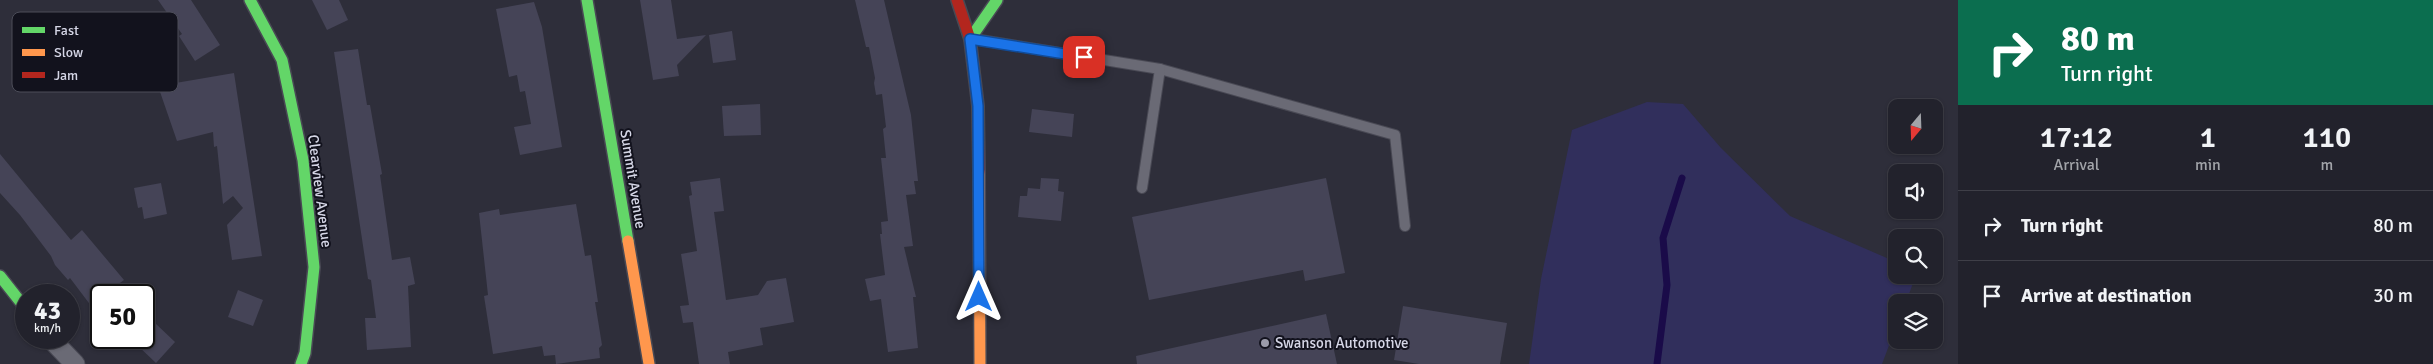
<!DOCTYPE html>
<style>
body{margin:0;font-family:Signika,sans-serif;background:#2e2f38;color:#f1f3f6;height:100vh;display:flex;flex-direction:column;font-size:19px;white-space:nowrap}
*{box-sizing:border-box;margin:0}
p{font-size:16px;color:#a2a4a9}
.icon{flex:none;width:28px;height:28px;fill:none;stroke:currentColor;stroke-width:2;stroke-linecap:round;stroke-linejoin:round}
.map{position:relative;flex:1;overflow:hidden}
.details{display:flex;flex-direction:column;background:#22222c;width:475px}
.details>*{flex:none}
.hud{background:#0b6e4f;color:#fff;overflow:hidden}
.needle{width:32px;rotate:199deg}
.buttons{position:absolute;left:1888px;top:99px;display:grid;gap:10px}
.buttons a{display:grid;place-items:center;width:55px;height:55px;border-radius:10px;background:#22222c;box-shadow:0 1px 4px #0004,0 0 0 1px #3f3f48;font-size:25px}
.speed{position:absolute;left:15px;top:284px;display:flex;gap:10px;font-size:25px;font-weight:700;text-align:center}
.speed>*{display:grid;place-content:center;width:65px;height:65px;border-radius:50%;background:#22222c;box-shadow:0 1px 4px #0004,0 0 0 1px #3f3f48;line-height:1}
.speed small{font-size:12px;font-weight:400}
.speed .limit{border:2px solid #111;border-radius:8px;background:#fff;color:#111}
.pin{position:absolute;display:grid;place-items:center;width:42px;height:42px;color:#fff;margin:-21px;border-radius:10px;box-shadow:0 2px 8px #0006}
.me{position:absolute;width:55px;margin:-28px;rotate:0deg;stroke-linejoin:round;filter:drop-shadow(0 0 4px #0008)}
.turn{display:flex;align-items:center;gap:18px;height:105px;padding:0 20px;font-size:22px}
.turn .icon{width:65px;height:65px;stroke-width:2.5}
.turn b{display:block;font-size:35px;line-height:42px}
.eta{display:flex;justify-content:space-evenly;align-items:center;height:85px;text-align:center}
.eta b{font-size:30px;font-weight:600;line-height:35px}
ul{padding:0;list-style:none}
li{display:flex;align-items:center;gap:15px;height:70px;padding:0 20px;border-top:1px solid #3f3f48}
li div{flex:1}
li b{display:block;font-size:19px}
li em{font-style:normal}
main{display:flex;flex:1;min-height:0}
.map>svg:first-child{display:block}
.green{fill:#312f5c}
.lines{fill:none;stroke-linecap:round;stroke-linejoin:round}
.stream{stroke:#1a0b49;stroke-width:7}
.building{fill:#454457}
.lane-casing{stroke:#494954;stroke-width:12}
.street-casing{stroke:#494954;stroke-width:21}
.fast-casing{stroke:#494954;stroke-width:14}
.slow-casing{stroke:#494954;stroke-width:14}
.jam-casing{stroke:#494954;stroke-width:14}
.lane{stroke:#6a6a75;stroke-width:10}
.street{stroke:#6a6a75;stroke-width:19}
.fast{stroke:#63d668;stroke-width:11}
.slow{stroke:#ff974d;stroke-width:11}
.jam{stroke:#b3261e;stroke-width:11}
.route-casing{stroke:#114b97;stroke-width:12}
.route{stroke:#1a73e8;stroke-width:9}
.poi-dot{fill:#9b9baa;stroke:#12121d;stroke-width:2}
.labels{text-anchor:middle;stroke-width:4;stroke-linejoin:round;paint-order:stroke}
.street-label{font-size:15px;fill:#d5d6e6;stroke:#12121d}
.poi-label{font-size:15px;fill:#d5d6e6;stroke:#12121d;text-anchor:start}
.key{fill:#12121d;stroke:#4c4d59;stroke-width:1}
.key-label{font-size:14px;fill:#d5d6e6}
</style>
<main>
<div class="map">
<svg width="1958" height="364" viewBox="0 0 1958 364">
<rect width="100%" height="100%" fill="#2e2e3a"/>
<polygon class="green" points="1647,102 1683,104 1721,148 1790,216 1896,262 1896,275 1916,275 1906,302 1896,302 1896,327 1882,364 1529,364 1541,279 1572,130"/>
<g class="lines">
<polyline class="stream" points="1657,364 1667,285 1663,238 1682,178"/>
</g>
<g class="building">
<polygon points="158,0 191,0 220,45 195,61 179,36 182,34"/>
<polygon points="312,0 339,0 348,20 327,30"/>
<polygon points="640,0 671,0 677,39 706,35 677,65 679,76 653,80"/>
<polygon points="855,0 884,0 911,115 918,181 914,181 916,194 906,195 913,246 904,247 916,297 913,297 918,348 888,352 881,299 870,301 865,279 885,275 880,234 882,234 881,222 888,221 881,158 886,158 883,129 886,127 882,94 876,95 874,83 875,78 869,47 866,47"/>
<polygon points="534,2 542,27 562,147 520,155 514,127 531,124 525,91 520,92 517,75 509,77 496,9"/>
<polygon points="732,31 736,60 713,63 709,35"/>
<polygon points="358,49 367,105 370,105 382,174 380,175 392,260 410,257 415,284 408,286 411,347 367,350 365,318 376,318 371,280 368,279 334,52"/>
<polygon points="234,73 262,256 232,260 227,225 243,208 233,196 223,204 217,146 214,147 213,132 177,141 158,86"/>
<polygon points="760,104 761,135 724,136 722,106"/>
<polygon points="1032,109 1074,114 1072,137 1029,132"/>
<polygon points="0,154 71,240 82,230 124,280 117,285 125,295 101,295 101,319 70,278 68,280 55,265 51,256 20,215 0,193"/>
<polygon points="720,178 724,211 714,212 726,300 758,295 767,281 786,278 794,322 760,328 763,345 728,352 730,364 699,364 693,322 683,323 680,306 689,305 681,254 697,251 689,196 692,195 690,182"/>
<polygon points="1041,178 1059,179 1058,191 1064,192 1061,221 1018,217 1020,196 1027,196 1028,188 1040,189"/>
<polygon points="1326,178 1345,273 1305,281 1303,270 1149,300 1132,217"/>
<polygon points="161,183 167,214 144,219 142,207 138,208 134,188"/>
<polygon points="576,204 585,256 591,255 598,302 595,302 602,345 599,348 600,358 556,364 555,355 544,356 542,346 493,354 484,296 488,295 479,213 499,209 500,215"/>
<polygon points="238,290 263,300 253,326 228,317"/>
<polygon points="1403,306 1507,323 1500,364 1419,364 1394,360"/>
<polygon points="1326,314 1337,364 1137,364 1136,356"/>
<polygon points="155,323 175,342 156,363 136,344"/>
</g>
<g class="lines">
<defs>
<g id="lane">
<polyline points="974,39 1160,69 1395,135 1405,226"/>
<polyline points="1142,188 1160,69"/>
</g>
<polyline id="street" points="50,338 75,364"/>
<g id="fast">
<polyline points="250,0 282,60 303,160 314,267 305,353 301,364"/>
<polyline points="587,0 628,241"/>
<polyline points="970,39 997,0"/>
<polyline points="0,276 26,309"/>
</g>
<g id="slow">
<polyline points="979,172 980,364"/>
<polyline points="628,241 649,364"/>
</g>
<polyline id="jam" points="957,0 970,39 978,106 979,172"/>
</defs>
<use href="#lane" class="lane-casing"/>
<use href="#street" class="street-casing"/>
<use href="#fast" class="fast-casing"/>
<use href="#slow" class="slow-casing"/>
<use href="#jam" class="jam-casing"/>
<use href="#lane" class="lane"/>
<use href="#street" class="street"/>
<use href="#fast" class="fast"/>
<use href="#slow" class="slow"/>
<use href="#jam" class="jam"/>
</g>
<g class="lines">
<defs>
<polyline id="route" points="979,297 978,106 970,39 1084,57"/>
</defs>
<use href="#route" class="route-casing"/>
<use href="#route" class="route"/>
</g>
<circle class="poi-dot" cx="1265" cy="343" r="5"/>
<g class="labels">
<g class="street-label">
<text transform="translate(633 179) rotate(81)" y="5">Summit Avenue</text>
<text transform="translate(320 191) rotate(83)" y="5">Clearview Avenue</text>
</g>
<g class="poi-label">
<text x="1275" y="348">Swanson Automotive</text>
</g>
</g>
<rect x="12" y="12" width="166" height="80" rx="8" class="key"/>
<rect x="22" y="27" width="23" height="6" fill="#63d668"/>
<rect x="22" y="49" width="23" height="7" fill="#ff974d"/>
<rect x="22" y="72" width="23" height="6" fill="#b3261e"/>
<g class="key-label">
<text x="54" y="35">Fast</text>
<text x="54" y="57">Slow</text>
<text x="54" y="80">Jam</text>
</g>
</svg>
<div class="buttons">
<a><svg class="needle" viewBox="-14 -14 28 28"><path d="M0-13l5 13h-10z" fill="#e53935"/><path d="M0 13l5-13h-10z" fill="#a2a4a9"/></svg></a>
<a><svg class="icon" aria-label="sound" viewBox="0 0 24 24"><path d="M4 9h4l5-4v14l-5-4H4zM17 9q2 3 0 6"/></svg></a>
<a><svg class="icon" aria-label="search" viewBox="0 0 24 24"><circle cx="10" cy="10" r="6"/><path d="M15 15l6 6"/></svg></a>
<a><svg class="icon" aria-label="layers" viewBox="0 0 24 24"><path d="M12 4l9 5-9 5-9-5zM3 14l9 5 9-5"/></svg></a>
</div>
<div class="speed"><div>43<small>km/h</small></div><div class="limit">50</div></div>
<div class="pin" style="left:1084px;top:57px;background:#d93025"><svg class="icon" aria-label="arrive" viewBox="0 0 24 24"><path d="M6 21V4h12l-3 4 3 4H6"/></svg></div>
<svg class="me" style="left:979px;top:297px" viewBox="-20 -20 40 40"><path d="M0-17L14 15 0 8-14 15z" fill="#1a73e8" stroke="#fff" stroke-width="4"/></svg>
</div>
<section class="details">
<div class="hud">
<div class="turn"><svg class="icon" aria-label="right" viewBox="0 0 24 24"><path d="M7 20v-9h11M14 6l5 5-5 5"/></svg><div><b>80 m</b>Turn right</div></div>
</div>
<div class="eta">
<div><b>17:12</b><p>Arrival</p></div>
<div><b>1</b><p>min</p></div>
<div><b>110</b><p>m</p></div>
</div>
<ul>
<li><svg class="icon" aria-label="right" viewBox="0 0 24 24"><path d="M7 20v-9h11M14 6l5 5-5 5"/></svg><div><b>Turn right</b></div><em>80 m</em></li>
<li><svg class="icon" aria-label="arrive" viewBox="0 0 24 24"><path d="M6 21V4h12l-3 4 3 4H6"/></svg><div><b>Arrive at destination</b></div><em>30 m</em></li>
</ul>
</section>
</main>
